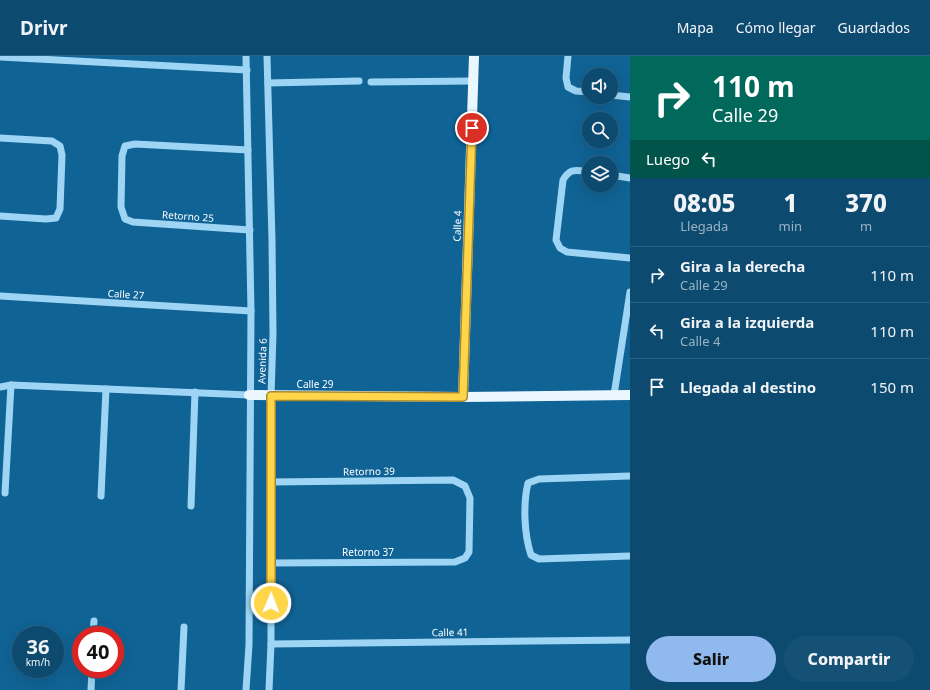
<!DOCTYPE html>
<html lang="es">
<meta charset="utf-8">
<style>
body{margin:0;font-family:"Noto Sans",sans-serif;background:#155175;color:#f1f3f6;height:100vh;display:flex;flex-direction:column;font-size:15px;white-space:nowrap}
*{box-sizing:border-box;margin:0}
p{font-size:13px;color:#9ab3c3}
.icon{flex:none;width:22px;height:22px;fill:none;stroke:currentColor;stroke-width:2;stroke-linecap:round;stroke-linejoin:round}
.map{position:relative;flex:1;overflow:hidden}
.panel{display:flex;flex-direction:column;background:#0c4a70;width:300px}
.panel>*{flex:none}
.banner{background:#00695c;color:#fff;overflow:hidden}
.fabs{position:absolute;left:582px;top:12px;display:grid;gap:8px}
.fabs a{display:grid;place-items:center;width:36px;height:36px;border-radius:50%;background:#0c4a70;box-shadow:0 4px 16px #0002,0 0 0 1px #2c6283;font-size:20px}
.speed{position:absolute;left:12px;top:570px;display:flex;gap:8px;font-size:20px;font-weight:700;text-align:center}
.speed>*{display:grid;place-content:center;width:52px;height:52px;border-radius:50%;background:#0c4a70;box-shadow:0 4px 16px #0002,0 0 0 1px #2c6283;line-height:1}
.speed small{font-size:10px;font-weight:400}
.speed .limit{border:6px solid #d22;background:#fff;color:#111}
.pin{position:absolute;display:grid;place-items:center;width:34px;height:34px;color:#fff;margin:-17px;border:2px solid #fff;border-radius:50%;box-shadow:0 1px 4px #0007}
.me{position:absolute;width:44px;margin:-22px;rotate:1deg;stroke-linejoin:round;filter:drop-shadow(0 0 3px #0008)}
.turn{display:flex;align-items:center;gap:14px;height:84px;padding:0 16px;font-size:18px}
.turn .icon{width:52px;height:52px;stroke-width:2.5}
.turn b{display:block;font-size:28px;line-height:34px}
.then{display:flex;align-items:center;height:38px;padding:0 16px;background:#0003;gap:8px;font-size:15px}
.eta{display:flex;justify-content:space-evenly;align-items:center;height:68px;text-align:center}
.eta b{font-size:24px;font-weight:800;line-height:28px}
.button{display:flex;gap:8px;margin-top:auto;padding:8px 16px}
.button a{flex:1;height:46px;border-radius:24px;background:#90b9f0;color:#111;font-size:16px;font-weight:800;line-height:46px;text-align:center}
.button a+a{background:#155175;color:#f1f3f6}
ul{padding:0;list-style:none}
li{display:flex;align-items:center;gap:12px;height:56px;padding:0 16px;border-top:1px solid #2c6283}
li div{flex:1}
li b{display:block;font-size:15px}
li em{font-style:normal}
header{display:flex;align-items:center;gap:24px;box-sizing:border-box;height:56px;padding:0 20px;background:#0c4a70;border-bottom:1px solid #2c6283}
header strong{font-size:19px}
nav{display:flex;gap:22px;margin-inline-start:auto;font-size:14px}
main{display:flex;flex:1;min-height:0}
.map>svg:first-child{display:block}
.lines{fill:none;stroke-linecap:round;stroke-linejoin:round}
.minor{stroke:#9ed5f4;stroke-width:7}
.major{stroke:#ebf7ff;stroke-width:10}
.route-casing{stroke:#a68a30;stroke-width:10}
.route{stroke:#ffd54a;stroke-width:7}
.labels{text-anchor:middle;stroke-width:3;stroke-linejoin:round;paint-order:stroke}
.street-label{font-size:10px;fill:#fff;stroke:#106395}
</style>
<header>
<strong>Drivr</strong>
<nav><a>Mapa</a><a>Cómo llegar</a><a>Guardados</a></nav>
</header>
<main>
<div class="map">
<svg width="630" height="634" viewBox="0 0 630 634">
<rect width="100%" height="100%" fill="#106395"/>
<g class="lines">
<g class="minor">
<polyline points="267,0 272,184 273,278 271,340 271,588 269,634"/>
<polyline points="568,0 566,22 568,31 576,35 589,36"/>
<polyline points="0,1 247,14"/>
<polyline points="371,26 474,25"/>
<polyline points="268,27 359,25"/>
<polyline points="611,39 630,41"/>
<polyline points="0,82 52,85 60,90 62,99 60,153 56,162 46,163 0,160"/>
<polyline points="248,94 135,88 125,90 122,100 121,151 125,163 133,166 250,174"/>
<path d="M 589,116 C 576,114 570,112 563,124 L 556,184 L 560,192 L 567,196 L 630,202"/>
<polyline points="611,119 630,122"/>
<polyline points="0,240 251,255"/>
<polyline points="0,331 11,329 249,339"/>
<polyline points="614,339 630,236"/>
<path d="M 630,420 L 539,423 L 528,427 C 523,448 524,478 531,499 L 539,503 L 630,500"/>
<polyline points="271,426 453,424 465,430 470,442 469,496 465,502 455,506 272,507"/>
<polyline points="5,437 11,329"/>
<polyline points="101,440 106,333"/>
<polyline points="191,450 195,336"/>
<polyline points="93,579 94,565"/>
<polyline points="271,588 630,584"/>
<polyline points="91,634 92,613"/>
<polyline points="181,634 184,571"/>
<polyline points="246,634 249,589 251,255 246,0"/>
</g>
<g class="major">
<polyline points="249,339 463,341 630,339"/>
<polyline points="463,341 474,0"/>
</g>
</g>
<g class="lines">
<defs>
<polyline id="route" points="271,547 271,340 463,341 472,72"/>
</defs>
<use href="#route" class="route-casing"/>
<use href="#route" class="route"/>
</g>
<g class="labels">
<g class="street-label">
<text transform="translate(188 160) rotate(4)" y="4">Retorno 25</text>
<text transform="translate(457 170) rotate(-88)" y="4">Calle 4</text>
<text transform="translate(126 238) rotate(3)" y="4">Calle 27</text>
<text transform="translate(262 305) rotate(-88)" y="4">Avenida 6</text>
<text x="315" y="332">Calle 29</text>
<text transform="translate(369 415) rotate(-1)" y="4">Retorno 39</text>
<text x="368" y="500">Retorno 37</text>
<text transform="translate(450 576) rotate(-1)" y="4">Calle 41</text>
</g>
</g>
</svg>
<div class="fabs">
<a><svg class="icon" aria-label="sound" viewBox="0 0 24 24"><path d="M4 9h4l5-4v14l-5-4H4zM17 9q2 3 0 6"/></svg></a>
<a><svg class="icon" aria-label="search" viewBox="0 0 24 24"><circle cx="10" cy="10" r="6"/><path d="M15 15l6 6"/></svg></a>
<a><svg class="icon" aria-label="layers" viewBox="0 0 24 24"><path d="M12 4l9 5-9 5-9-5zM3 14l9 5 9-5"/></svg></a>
</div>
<div class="speed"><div>36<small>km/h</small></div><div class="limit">40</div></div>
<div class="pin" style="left:472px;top:72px;background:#d93025"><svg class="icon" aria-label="arrive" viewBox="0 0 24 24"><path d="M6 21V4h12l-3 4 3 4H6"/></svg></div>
<svg class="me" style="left:271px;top:547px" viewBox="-20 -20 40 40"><circle r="17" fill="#ffd54a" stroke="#fff" stroke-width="3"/><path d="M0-11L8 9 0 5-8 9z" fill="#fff"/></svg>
</div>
<section class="panel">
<div class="banner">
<div class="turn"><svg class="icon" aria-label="right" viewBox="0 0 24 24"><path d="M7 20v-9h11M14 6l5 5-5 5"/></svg><div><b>110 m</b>Calle 29</div></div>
<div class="then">Luego<svg class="icon" aria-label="left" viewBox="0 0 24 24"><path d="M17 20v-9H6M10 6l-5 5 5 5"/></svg></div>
</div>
<div class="eta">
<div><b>08:05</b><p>Llegada</p></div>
<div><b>1</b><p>min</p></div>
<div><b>370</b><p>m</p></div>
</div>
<ul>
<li><svg class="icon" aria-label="right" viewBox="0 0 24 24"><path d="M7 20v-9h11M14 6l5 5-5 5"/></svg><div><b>Gira a la derecha</b><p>Calle 29</p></div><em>110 m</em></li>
<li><svg class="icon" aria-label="left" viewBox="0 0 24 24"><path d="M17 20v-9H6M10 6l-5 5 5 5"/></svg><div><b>Gira a la izquierda</b><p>Calle 4</p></div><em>110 m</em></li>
<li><svg class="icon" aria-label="arrive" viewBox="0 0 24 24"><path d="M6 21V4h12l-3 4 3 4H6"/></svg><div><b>Llegada al destino</b></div><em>150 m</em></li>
</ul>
<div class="button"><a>Salir</a><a>Compartir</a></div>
</section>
</main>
